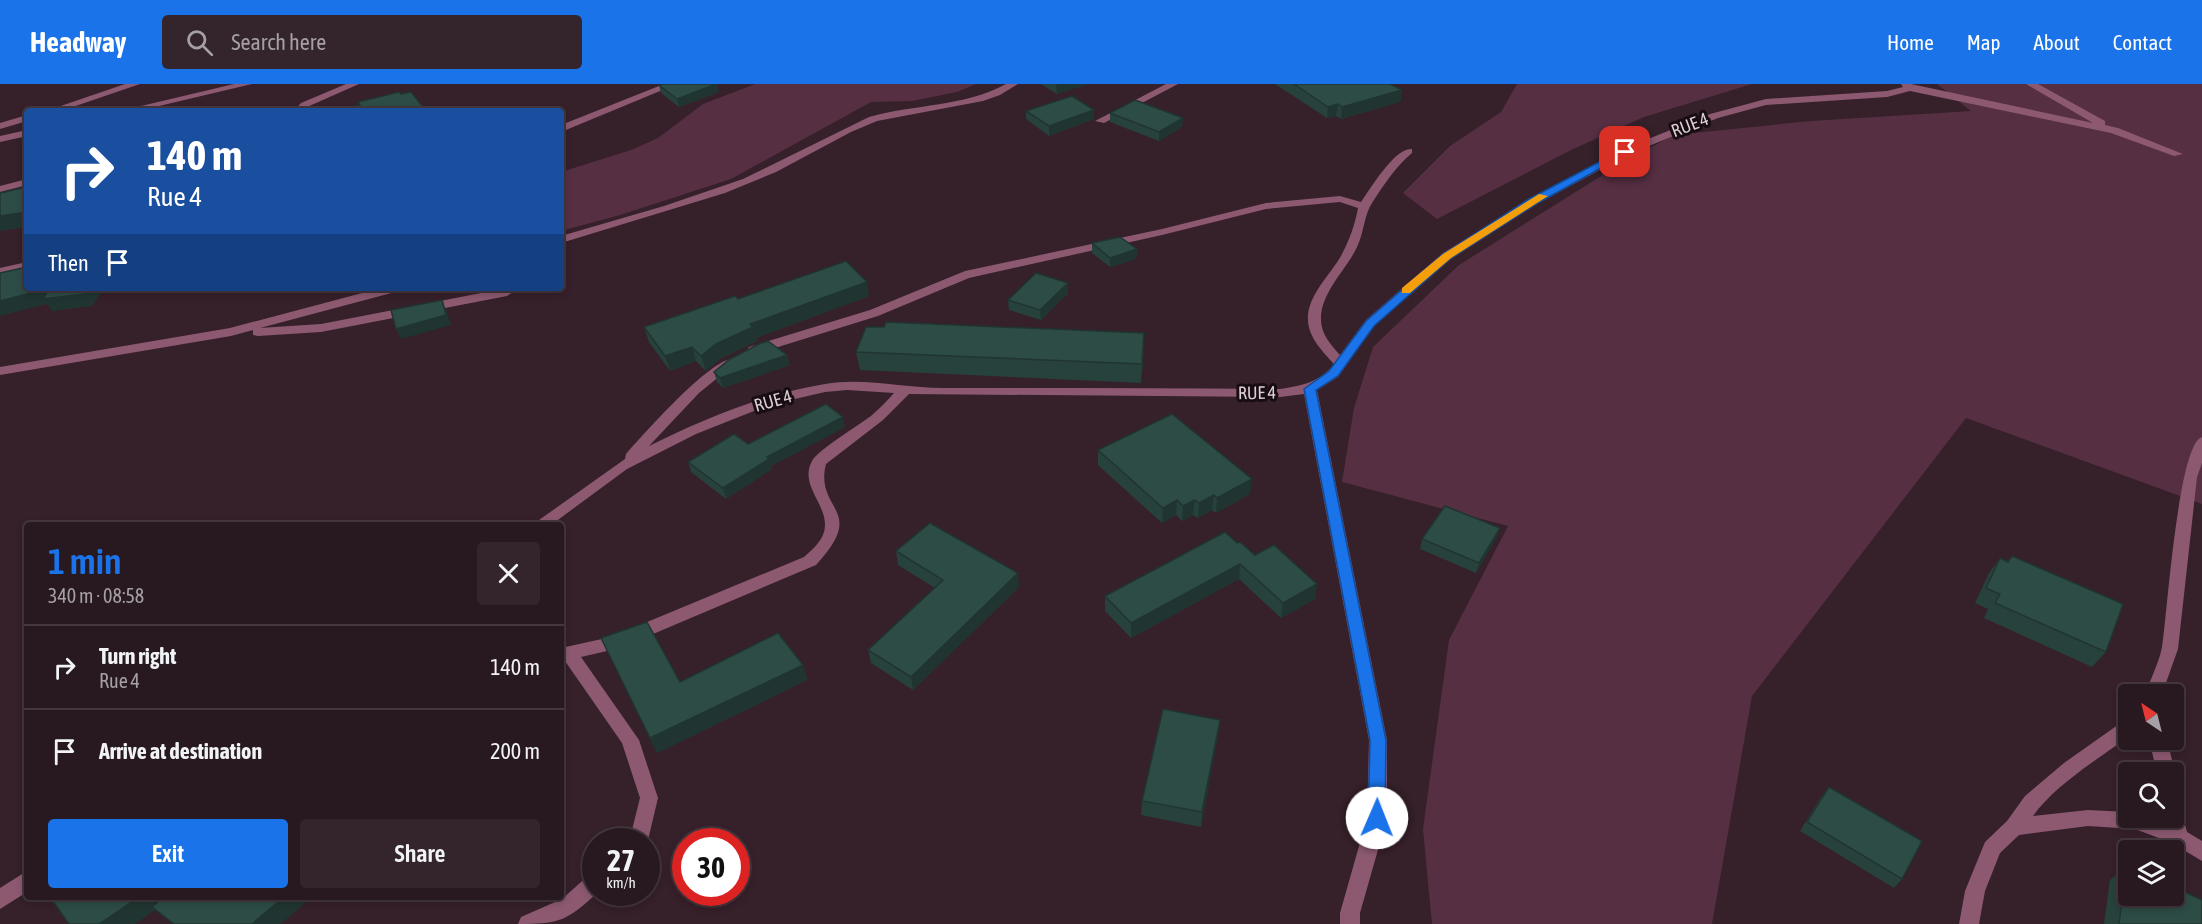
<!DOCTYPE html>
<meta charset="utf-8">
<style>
body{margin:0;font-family:"Asap Condensed",sans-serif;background:#34252d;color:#f1f3f6;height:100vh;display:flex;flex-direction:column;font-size:22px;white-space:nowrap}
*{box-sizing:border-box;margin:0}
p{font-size:20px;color:#a5a0a5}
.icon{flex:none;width:33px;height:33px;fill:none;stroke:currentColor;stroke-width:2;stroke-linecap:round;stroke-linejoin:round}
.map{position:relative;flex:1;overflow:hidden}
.panel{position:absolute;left:24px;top:438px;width:540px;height:378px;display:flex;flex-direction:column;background:#281820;border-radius:6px;box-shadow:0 3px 9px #0003,0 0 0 2px #44373e}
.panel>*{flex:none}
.guide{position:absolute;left:24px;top:24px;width:540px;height:183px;border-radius:6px;box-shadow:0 3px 9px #0003,0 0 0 2px #44373e;background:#1a4fa0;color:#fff;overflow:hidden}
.needle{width:39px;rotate:325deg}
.fabs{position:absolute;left:2118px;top:600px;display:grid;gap:12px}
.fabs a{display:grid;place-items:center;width:66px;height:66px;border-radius:6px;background:#281820;box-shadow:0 3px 9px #0003,0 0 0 2px #44373e;font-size:30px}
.speed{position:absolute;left:582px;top:744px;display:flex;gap:12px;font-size:30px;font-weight:700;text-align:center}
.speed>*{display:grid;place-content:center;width:78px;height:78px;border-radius:50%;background:#281820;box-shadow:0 3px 9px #0003,0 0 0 2px #44373e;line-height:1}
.speed small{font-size:15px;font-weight:400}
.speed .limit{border:9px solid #d22;background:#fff;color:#111}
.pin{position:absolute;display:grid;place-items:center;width:51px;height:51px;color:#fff;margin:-26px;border-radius:12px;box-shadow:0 3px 9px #0006}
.me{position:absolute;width:66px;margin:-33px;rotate:1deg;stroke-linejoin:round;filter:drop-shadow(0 0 4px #0008)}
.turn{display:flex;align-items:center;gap:21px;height:126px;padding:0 24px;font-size:27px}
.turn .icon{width:78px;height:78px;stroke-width:2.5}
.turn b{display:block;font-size:42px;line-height:51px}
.then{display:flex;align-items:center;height:57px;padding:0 24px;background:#0003;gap:12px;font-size:22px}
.round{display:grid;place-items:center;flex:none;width:63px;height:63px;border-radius:6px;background:#34252d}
.headline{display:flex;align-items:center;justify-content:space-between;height:102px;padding:0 24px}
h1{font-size:36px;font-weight:600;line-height:45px;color:#1a73e8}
.cta{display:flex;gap:12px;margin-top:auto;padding:12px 24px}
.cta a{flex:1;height:69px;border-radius:6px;background:#1a73e8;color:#fff;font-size:24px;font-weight:600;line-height:69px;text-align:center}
.cta a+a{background:#34252d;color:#f1f3f6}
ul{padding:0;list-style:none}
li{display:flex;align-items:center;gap:18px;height:84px;padding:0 24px;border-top:2px solid #44373e}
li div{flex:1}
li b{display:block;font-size:22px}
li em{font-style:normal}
header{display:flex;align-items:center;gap:36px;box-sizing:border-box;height:84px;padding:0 30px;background:#1a73e8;color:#fff}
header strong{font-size:28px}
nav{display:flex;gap:33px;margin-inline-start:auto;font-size:21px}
.search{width:420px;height:54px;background:#34252d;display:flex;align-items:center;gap:15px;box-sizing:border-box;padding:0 21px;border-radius:6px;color:#a5a0a5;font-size:22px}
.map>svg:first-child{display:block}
.green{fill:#562f42}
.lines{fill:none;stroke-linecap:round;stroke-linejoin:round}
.minor{fill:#8c5971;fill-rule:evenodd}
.wall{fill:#27413c}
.shaded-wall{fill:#203531}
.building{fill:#2d4c46;stroke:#203531;stroke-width:1.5}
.route{fill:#1a73e8;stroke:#114b97;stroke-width:1.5}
.slow{fill:#f59e0b}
.labels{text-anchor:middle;stroke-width:6;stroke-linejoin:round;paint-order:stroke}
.street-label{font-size:18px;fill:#decfd5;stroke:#170d12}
</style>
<header>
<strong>Headway</strong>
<div class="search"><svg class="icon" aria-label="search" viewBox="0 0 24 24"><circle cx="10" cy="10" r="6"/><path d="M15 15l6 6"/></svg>Search here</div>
<nav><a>Home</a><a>Map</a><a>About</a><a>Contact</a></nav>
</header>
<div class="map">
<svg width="2202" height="840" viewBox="0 0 2202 840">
<rect width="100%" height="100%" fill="#36202a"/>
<g class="green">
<polygon points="755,0 976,0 957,8 912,17 871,18 731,95 620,131 561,147 561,88 631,66 658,54 703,20"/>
<polygon points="1517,0 1752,0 1644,33 1571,66 1437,135 1403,109 1450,62 1501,28"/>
<polygon points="1937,0 2202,0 2202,420 1966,334 1752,612 1712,840 1432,840 1423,745 1449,556 1508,442 1342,398 1354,324 1373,263 1459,181 1630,74 1674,51 1811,37 1971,27"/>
</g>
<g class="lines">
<g class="minor">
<polygon points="125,0 140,0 61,27 46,27"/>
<polygon points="234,0 252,0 138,27 120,27"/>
<polygon points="346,0 359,0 307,23 304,27 294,27 301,19"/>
<polygon points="664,0 677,0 561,48 561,41"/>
<path d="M 1006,0 L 1018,0 L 1000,11 L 983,17 L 877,37 L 851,48 L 776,88 L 725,109 L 561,159 L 561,152 L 664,122 L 743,95 L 869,33 C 915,20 964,23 1006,0 Z"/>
<polygon points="1166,0 1178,0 1104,39 1095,37"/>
<path d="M 1901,0 L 1911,0 L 2093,39 L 2026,0 L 2038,0 L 2105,37 L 2105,41 L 2118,44 L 2183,70 L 2174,72 L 2111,49 L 1910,7 L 1887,13 L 1766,21 L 1718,34 L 1629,70 L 1537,120 L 1451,175 L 1374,242 L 1338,293 L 1317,306 L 1387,656 L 1387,734 L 1360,829 L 1360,840 L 1340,840 L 1340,829 L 1367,734 L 1369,656 L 1304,310 L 1280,313 L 909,310 L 883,336 L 826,380 C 814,428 869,424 816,481 L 620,564 L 581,573 L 639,656 L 658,714 L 648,756 L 625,758 L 632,746 L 640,714 L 622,659 L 565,577 L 561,578 L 561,564 L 611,553 L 804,473 C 812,466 821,458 824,448 C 831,422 798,403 812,377 C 818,366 859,341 871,332 C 879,325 887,317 894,309 L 847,306 L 825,308 L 769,321 L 696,350 L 627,385 L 551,441 L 532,441 L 625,375 L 626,370 C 642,352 714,270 735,275 L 737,278 L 699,309 L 649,362 C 705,334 763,310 825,300 C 863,293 904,304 943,304 C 1055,304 1168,304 1280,305 C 1301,302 1320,298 1334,280 C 1323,268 1309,254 1308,237 C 1306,213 1330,191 1341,172 C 1349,157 1355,141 1358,124 L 1340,118 L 1266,125 L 1162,151 L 969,194 L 878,232 L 759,269 L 749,269 L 747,266 L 749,263 L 870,226 L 965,187 L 1162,145 L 1266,119 L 1340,112 L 1361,118 C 1371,104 1395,63 1412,65 L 1412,69 C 1396,82 1383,102 1372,119 C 1364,131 1364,149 1357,163 C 1347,185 1320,209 1321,236 C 1321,250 1331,261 1340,271 L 1366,236 L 1443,169 L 1529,116 L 1621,66 L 1710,30 L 1766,15 L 1887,7 L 1903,3 Z"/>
<polygon points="27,31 27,37 0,45 0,39"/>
<polygon points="27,46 27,52 0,58 0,52"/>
<polygon points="27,95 27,101 0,108 0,102"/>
<polygon points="27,178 27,186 0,192 0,184"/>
<polygon points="381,204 401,204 399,207 260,244 321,240 507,204 513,208 507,212 321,248 258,252 253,251 253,246 231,252 0,291 0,283 230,244"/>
<path d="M 2202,353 L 2202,379 L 2197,393 L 2178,565 L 2162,610 L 2146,610 C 2150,595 2159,579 2162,563 C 2167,533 2178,360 2202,353 Z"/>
<path d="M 2128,636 L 2128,653 C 2098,675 2055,701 2033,732 L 2088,726 L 2128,728 L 2128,734 L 2149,734 L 2166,740 L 2165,734 L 2174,734 L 2174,723 L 2181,725 L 2187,748 L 2202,757 L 2202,777 L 2172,759 L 2135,745 L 2088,742 L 2019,751 L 2000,769 L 1985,807 L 1979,840 L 1959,840 L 1965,807 L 1985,758 L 2007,737 L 2025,712 L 2064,679 L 2122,638 Z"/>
<polygon points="2149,656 2167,656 2175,688 2174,692 2174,688 2157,688"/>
<polygon points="27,787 27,808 0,825 0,804"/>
<path d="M 596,788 L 596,808 L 598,808 C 567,837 560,840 518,840 L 521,833 L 562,815 L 589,791 Z"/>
</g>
</g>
<g class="wall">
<polygon points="1041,0 1088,0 1057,10"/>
<polygon points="1275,0 1390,0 1402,6 1400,18 1341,35 1336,32 1327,34"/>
<polygon points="659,1 719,8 679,23 661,9"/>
<polygon points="1026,27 1094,35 1049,52 1026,35"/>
<polygon points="1110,29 1182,43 1159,57 1110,38"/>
<polygon points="1092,159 1137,165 1136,175 1110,183 1092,169"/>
<polygon points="1068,209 1041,236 1009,226 1008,216"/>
<polygon points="869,212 756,254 757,257 720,275 706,287 696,277 670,287 649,258 644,243 738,215"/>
<polygon points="1144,267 1141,299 860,286 856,268"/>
<polygon points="787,271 790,281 723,304 717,298 714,288"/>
<polygon points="845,343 771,382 772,385 726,415 691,388 688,378 748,360"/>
<polygon points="1098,366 1250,410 1216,429 1212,426 1198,434 1193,431 1182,437 1176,431 1162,439 1098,381"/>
<polygon points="1500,444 1496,454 1476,489 1420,465 1422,455"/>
<polygon points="1237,459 1255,471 1315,515 1281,534 1239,495 1131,554 1105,527 1105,512"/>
<polygon points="896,467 1019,503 913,606 871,579 868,566 935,504 898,481"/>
<polygon points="2012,472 2106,568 2092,583 1984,534 1988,525 1975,519 1989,489 2000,474 2007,477"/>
<polygon points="601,554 680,598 803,581 807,596 657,669"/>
<polygon points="1218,650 1201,743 1141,731 1142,717"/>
<polygon points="1829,703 1902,795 1894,804 1800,747 1821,713"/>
<polygon points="2126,782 2202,840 2104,840 2110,796"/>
</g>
<g class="shaded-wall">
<polygon points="717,0 719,8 679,23 677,15"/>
<polygon points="1060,0 1088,0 1057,10 1056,1"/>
<polygon points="1402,6 1400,18 1341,35 1342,23"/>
<polygon points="1338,20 1336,32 1327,34 1328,23"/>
<polygon points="1094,26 1094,35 1049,52 1049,42"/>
<polygon points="1183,34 1182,43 1159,57 1159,48"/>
<polygon points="27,128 27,143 0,147 0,132"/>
<polygon points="1137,165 1136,175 1110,183 1110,174"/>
<polygon points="867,198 869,212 756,254 757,257 720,275 706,287 701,272 716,260 750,240"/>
<polygon points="1068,199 1068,209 1041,236 1040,226"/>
<polygon points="50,204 105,204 92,222 52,227 47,220 0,232 0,217"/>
<polygon points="442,216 446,226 451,241 401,255 396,245"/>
<polygon points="1144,249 1144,267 1141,299 1142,280"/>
<polygon points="692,263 696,277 670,287 665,272"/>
<polygon points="787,271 790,281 723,304 720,294"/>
<polygon points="843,333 845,343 771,382 772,385 726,415 723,404 767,373"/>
<polygon points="1252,395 1250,410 1216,429 1217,414"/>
<polygon points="1214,411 1212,426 1198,434 1199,419"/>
<polygon points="1177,416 1176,431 1162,439 1163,424"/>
<polygon points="1195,416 1193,431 1182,437 1183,422"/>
<polygon points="1500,444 1496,454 1476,489 1479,479"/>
<polygon points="1240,480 1239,495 1131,554 1131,539"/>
<polygon points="1018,489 1019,503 913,606 911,593"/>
<polygon points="1317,500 1315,515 1281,534 1283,519"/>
<polygon points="803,581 807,596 657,669 650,654"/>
<polygon points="1220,636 1218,650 1201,743 1202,728"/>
<polygon points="139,813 150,813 158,824 135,840 99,840"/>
<polygon points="284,813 312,813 281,840 252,840"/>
</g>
<g class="building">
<polygon points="663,0 716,0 677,15 659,1"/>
<polygon points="1294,0 1390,0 1402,6 1342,23 1338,20 1328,23"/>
<polygon points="399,8 401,10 411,8 426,27 348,27 346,24 360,21 358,18"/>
<polygon points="1072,12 1094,26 1049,42 1026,27"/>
<polygon points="1135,16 1183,34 1159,48 1110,29"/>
<polygon points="27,103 27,128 0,132 0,109"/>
<polygon points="1120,153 1137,165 1110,174 1092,159"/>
<polygon points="846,177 867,198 750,240 753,243 716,260 701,272 692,263 665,272 644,243 735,212 738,215"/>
<polygon points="27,183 27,204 88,204 84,210 43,215 50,204 0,217 0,189"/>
<polygon points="1036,189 1068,199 1040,226 1008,216"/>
<polygon points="442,216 446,231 396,245 391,226"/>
<polygon points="886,238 1144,249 1142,280 856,268 866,243 884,243"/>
<polygon points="768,257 787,271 720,294 714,288 730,275 761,259"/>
<polygon points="826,320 843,333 767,373 769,375 723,404 688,378 734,350 748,360"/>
<polygon points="1172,330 1252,395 1217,414 1214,411 1199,419 1195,416 1183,422 1177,416 1163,424 1098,366"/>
<polygon points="1445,422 1500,444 1479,479 1422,455"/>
<polygon points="930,439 1018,489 911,593 868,566 943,496 896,467"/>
<polygon points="1225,448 1237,459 1240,458 1255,471 1274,461 1317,500 1283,519 1240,480 1131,539 1105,512"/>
<polygon points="2012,472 2123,520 2106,568 1995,519 2000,510 1986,504 2000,474 2008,478"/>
<polygon points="647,538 680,598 778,549 803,581 650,654 601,554"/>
<polygon points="1163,625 1220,636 1202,728 1142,717"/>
<polygon points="1829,703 1922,757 1902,795 1807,738"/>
<polygon points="2126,782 2128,783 2128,812 2174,812 2174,803 2202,816 2202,840 2119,840"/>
<polygon points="50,813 139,813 99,840 69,840"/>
<polygon points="164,813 284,813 252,840 174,840 152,823"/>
</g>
<polygon class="route" points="1622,66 1630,68 1536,120 1451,174 1374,242 1338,292 1316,306 1386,656 1385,734 1383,739 1377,741 1370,739 1368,734 1370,656 1304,305 1329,287 1366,237 1443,170 1529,115"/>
<polygon class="slow" points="1539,110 1548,112 1451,174 1410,209 1402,209 1402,204 1443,170"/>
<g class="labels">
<g class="street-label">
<text transform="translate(1690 41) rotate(-21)" y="6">RUE 4</text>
<text transform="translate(1257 309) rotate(-1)" y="6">RUE 4</text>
<text transform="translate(773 317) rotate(-16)" y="6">RUE 4</text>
</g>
</g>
</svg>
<div class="fabs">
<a><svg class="needle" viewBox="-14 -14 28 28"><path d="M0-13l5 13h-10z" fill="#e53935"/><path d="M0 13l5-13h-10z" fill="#a5a0a5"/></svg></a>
<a><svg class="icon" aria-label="search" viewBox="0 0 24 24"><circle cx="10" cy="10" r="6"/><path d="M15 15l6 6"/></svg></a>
<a><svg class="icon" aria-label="layers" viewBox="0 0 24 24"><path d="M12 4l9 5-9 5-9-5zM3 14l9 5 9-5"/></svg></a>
</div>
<div class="speed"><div>27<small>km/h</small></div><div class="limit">30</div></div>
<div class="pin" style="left:1625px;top:68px;background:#d93025"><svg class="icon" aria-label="arrive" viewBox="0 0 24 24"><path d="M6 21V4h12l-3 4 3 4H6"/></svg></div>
<svg class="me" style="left:1377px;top:734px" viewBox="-20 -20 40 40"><circle r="19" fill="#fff"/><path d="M0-13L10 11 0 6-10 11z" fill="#1a73e8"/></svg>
<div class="guide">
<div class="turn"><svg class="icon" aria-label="right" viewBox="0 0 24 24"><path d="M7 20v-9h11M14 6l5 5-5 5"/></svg><div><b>140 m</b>Rue 4</div></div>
<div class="then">Then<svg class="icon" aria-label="arrive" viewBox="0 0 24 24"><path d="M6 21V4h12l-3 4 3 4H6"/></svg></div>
</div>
<section class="panel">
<div class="headline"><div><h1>1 min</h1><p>340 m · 08:58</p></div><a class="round"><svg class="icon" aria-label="close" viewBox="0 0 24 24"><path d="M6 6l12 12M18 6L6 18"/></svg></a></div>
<ul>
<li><svg class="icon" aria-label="right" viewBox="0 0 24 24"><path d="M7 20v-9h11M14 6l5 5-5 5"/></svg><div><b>Turn right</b><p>Rue 4</p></div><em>140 m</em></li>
<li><svg class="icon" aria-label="arrive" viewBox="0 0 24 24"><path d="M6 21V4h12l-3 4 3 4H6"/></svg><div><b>Arrive at destination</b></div><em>200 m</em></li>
</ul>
<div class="cta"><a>Exit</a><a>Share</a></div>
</section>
</div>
